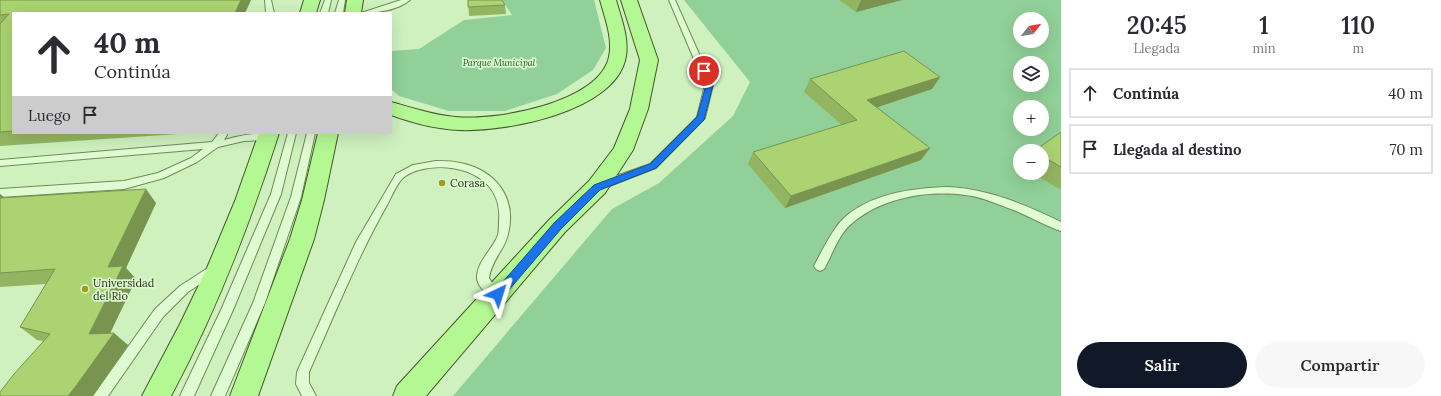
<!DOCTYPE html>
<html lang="es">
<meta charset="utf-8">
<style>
body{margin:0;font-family:Lora,serif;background:#f7f7f7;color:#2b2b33;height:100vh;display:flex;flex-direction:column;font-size:15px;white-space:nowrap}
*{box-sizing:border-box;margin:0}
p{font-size:13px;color:#7c7c81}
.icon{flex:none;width:22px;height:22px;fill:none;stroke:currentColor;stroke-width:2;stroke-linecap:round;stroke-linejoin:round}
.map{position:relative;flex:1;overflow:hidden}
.side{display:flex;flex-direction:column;background:#fff;width:380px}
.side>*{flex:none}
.banner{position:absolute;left:12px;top:12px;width:380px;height:122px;border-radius:0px;box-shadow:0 4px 16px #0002;background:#fff;color:#2b2b33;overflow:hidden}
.needle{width:26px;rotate:59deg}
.buttons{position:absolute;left:1013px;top:12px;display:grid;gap:8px}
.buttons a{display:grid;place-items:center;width:36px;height:36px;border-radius:50%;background:#fff;box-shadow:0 4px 16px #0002;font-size:20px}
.pin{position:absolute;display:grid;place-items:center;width:34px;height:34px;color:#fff;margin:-17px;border:2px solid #fff;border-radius:50%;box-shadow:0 1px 4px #0007}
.me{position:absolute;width:44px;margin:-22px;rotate:41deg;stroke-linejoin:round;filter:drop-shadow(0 0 3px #0008)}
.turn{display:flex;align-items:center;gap:14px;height:84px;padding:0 16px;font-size:18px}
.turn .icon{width:52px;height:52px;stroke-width:2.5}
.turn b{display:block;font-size:28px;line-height:34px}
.then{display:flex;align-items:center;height:38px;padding:0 16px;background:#0003;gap:8px;font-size:15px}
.eta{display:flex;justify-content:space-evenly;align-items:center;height:68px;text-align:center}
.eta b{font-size:24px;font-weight:600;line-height:28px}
.primary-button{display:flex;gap:8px;margin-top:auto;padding:8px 16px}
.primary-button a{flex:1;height:46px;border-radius:24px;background:#111827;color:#fff;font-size:16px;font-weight:600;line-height:46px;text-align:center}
.primary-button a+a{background:#f7f7f7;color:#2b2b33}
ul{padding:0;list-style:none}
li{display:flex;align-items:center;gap:12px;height:50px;margin:0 8px 6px;padding:0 8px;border:2px solid #e1e1e2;border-radius:0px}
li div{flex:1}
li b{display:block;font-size:15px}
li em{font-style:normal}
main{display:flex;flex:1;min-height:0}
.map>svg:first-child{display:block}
.green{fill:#91d098;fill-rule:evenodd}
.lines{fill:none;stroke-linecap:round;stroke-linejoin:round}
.service-casing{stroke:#6f8b55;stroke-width:2}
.primary-casing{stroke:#43582a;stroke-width:2}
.service{fill:#dffbd2;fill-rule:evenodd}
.primary{fill:#b3f892;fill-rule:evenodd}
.wall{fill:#93b561}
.shaded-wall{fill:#78944f}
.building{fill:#abd371;stroke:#78944f}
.route{fill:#1a73e8;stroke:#114b97}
.poi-dot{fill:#9f9c21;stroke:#dbf8ce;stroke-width:1.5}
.labels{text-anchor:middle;stroke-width:3.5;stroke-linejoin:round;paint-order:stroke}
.far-park-label{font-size:9px;font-style:italic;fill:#20572d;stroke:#dbf8ce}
.poi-label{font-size:11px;fill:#2b391b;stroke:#dbf8ce;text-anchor:start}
</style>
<main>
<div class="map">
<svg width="1061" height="396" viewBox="0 0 1061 396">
<rect width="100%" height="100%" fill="#cef1be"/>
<g class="green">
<polygon points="502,0 594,0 606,48 593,70 557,94 505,111 449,111 399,96 391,89 391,51 419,49 464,20 512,15"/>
<path d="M 684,0 L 1061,0 L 1061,396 L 453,396 L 612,209 L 659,183 L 733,116 L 750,82 ZM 1020,19 L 1042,19 L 1042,41 L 1020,41 ZM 1020,63 L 1042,63 L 1042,85 L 1020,85 ZM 1020,107 L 1042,107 L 1042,129 L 1020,129 ZM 1020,151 L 1042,151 L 1042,173 L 1020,173 Z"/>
</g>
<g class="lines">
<defs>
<g id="service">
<polygon points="265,0 271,0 274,13 266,13"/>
<polygon points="325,0 331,0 328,13 320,13"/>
<polygon points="339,0 345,0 343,13 335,13"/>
<path d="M 401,0 L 410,0 C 398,10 377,13 361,13 Z"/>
<polygon points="669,0 675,0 713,85 705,118 656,168 602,189 596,189 594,186 596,183 650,164 697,117 705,85"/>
<path d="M 219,133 L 228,133 L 224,140 C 234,137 265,129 273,137 L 268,140 L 244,141 L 218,147 L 197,162 L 164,178 L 124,189 L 0,197 L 0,189 L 124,181 L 158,173 L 191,158 L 203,149 L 0,166 L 0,160 L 212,142 Z"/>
<polygon points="288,133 296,133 281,194 233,310 194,396 180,396 221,310 271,194"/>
<polygon points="307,133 315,133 301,197 265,303 225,396 211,396 253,303 291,197"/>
<path d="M 436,161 C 444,161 453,161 460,163 C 496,170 517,198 508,234 C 505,249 492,259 489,278 C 493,286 501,288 504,294 L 502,297 L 498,299 C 489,296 479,289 477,279 C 476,262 493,249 498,235 C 499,231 499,225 499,220 C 503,176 455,160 419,170 C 414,171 406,175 403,178 C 397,183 390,200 386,207 C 356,260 334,316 309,372 L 309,383 L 316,396 L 302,396 L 296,384 L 297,372 L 356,242 L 396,174 L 413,165 Z"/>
<path d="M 947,187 C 986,188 1026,205 1061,222 L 1061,231 C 1043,225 1026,214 1008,208 C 995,203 979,196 965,195 C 926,190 880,198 850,225 C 838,236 832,255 824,269 L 820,271 L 816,269 L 814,266 C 822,251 830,234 841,221 C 867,194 912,188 947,187 Z"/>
<polygon points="214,264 218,266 220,269 218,272 188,292 163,317 108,396 93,396 155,309 180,286"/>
</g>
<g id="primary">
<polygon points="304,0 320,0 316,13 300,13"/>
<polygon points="347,0 363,0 361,13 345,13"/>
<path d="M 600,0 L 616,0 C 621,18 629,37 626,56 C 617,112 505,132 459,130 C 436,129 413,123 391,115 L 391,102 C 413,108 433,115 456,117 C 496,121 599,103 609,57 C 613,38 605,18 600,0 Z"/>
<polygon points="621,0 637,0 658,60 648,109 633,150 605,193 565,232 426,396 393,396 397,386 549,220 589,181 614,148 630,109 640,60"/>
<path d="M 259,133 L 279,133 C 250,224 216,312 171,396 L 142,396 L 180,324 L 207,268 L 235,201 Z"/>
<polygon points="318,133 338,133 324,200 314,239 258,396 230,396 290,239 302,200"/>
</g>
</defs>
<use href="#service" class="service-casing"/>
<use href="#primary" class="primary-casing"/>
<use href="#service" class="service"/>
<use href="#primary" class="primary"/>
</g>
<g class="wall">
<polygon points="0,0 251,0 245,13 13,13 13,133 193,133 0,146"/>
<polygon points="468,0 505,5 506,14 469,16"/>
<polygon points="839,0 902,0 856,12"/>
<polygon points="940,77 932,89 877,107 921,160 785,208 748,164 753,152 842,125 804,92 810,79"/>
<polygon points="1061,132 1061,190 1032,173 1042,173 1042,151"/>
<polygon points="0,194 4,197 156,203 126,268 136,279 110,333 128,345 93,396 0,396 43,341 37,340 20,327 46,284 0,287"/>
</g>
<g class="shaded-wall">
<polygon points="241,0 251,0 245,13 235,13"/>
<polygon points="861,0 902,0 856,12"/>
<polygon points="940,77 932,89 860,113 867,100"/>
<polygon points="930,148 921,160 785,208 791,196"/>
<polygon points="146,189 156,203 126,268 136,279 104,346 89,334 108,267"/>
<polygon points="0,194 7,200 0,210"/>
<polygon points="114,333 128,345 93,396 68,396"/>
</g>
<g class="building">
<polygon points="0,0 241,0 235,13 13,13 13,131 0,132 0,24 9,14 0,15"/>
<polygon points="468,0 502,0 505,5 468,7"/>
<polygon points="904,51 940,77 867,100 930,148 791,196 753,152 857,120 810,79"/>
<polygon points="1061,132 1061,167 1042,156 1042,151 1034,151"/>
<polygon points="146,189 108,267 123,266 89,334 114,333 76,386 68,396 0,396 0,392 14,374 50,334 20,327 55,269 0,273 0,198"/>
</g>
<polygon class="route" points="704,69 707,71 713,85 704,120 656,168 600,190 561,229 502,298 498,299 495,298 493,294 495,291 554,223 594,185 650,164 697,117 706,85 700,71"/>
<g class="poi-dot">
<circle cx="442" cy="183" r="4"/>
<circle cx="85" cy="289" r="4"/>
</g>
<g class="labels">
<g class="far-park-label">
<text x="499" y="66">Parque Municipal</text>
</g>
<g class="poi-label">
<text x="450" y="187">Corasa</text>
<text x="93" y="287">Universidad<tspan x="93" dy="13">del Rio</tspan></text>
</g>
</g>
</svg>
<div class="buttons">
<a><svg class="needle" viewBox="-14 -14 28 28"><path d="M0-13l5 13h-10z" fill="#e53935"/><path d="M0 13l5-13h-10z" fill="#7c7c81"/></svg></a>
<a><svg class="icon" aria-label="layers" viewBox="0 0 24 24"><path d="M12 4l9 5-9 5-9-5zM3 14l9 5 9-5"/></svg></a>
<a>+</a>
<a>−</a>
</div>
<div class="pin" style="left:704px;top:71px;background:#d93025"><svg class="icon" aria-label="arrive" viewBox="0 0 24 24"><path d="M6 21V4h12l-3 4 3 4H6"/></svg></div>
<svg class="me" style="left:498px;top:294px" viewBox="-20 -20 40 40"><path d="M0-17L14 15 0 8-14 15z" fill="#1a73e8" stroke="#fff" stroke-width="4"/></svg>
<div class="banner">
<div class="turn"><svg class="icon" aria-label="ahead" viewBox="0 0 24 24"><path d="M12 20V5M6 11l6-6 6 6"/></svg><div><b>40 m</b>Continúa</div></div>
<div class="then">Luego<svg class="icon" aria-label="arrive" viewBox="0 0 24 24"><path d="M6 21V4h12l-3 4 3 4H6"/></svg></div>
</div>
</div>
<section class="side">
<div class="eta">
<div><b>20:45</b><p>Llegada</p></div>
<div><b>1</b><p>min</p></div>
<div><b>110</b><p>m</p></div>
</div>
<ul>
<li><svg class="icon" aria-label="ahead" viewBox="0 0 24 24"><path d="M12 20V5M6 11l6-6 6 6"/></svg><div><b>Continúa</b></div><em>40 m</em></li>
<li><svg class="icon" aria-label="arrive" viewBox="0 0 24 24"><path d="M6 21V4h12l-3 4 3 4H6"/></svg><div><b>Llegada al destino</b></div><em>70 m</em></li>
</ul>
<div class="primary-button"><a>Salir</a><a>Compartir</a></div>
</section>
</main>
